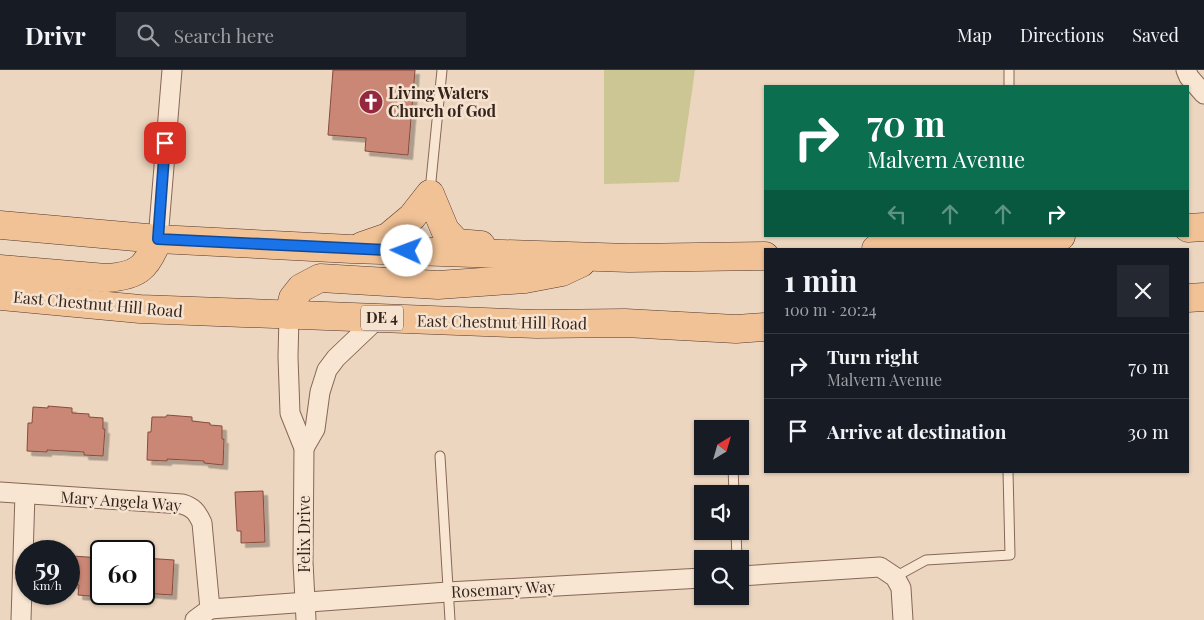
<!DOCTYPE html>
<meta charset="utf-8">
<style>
body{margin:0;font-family:"Playfair Display",serif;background:#242831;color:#f1f3f6;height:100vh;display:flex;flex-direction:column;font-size:19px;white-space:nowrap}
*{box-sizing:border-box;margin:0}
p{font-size:16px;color:#9ea1a6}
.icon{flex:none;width:28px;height:28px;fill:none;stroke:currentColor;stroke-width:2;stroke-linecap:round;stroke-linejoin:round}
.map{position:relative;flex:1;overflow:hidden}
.details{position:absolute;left:764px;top:178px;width:425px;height:225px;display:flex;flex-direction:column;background:#171b24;border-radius:0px;box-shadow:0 1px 4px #0004}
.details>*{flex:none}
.guide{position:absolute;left:764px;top:15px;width:425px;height:152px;border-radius:0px;box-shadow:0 1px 4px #0004;background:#0b6e4f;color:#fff;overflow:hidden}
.needle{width:32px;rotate:37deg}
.controls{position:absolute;left:694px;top:350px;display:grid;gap:10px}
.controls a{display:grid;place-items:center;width:55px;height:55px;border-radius:0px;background:#171b24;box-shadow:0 1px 4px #0004;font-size:25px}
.speed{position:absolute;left:15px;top:470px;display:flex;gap:10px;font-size:25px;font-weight:700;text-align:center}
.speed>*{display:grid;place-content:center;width:65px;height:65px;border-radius:50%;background:#171b24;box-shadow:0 1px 4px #0004;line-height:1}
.speed small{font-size:12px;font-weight:400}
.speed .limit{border:2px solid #111;border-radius:8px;background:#fff;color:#111}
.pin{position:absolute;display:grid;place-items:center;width:42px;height:42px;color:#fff;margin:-21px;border-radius:10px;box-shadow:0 2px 8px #0006}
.me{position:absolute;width:55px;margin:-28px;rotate:272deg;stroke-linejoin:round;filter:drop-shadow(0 0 4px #0008)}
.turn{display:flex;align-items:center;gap:18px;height:105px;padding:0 20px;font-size:22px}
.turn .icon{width:65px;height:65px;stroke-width:2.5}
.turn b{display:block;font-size:35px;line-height:42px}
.lanes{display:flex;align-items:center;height:48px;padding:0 20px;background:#0003;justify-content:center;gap:25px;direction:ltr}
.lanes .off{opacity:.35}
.round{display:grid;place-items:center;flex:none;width:52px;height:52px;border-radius:0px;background:#242831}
.overview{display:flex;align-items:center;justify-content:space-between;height:85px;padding:0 20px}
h1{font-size:30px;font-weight:700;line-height:38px}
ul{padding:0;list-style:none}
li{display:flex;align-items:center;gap:15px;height:65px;padding:0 20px;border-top:1px solid #363941}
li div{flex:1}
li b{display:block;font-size:19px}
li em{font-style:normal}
header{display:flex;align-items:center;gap:30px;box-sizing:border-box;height:70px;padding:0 25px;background:#171b24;border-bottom:1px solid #363941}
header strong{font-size:24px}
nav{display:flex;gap:28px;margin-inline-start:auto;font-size:18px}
.search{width:350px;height:45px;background:#242831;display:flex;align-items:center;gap:12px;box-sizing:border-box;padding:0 18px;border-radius:0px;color:#9ea1a6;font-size:19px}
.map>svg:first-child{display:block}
.green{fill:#cbc693}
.building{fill:#cb8775;stroke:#854b3e;filter:url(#shadow)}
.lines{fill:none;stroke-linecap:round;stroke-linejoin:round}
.service-casing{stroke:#866758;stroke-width:11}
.minor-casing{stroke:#866758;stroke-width:21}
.primary-casing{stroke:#53362c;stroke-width:29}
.service{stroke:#f8e5d2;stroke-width:9}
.minor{stroke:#f8e5d2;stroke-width:19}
.primary{stroke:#f1c296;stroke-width:28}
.route-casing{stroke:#114b97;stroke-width:12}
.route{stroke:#1a73e8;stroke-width:9}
.labels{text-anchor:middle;stroke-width:5;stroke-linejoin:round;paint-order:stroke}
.shield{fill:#f5e2cf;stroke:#6f5c52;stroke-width:1}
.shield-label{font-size:15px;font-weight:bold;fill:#35231c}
.poi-label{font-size:16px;font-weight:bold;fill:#35231c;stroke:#f5e2cf;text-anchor:start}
.street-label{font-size:16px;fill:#35231c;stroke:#f5e2cf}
</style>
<header>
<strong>Drivr</strong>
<div class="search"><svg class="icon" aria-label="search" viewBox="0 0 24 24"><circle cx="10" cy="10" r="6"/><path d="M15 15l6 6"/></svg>Search here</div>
<nav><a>Map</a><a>Directions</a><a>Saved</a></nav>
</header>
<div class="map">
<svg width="1204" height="550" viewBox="0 0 1204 550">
<defs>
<filter id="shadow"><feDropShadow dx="4.5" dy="4.5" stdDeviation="0" flood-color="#0004"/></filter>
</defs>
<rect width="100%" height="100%" fill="#edd6bf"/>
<polygon class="green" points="604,0 695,0 679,112 604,114"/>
<g class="building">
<polygon points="333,0 415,0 408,85 365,81 366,68 328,65"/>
<polygon points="48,336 72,338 72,343 89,344 89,347 103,348 103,359 105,359 103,386 84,385 84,382 47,380 47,382 27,381 28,353 32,353 33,337 48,338"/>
<polygon points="167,345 192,347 192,351 210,353 210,355 222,356 222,369 224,369 223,395 204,393 204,391 167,389 167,391 147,390 148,362 151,362 152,347 166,347"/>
<polygon points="263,421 265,472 241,473 241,461 237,461 235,422"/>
<polygon points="73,486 101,488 101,527 78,525 79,515 71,514"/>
<polygon points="144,488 174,490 172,525 144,523"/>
</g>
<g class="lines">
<defs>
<g id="service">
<polyline points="1009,16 1009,0"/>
<polyline points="430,121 442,0"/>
<polyline points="440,386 450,550"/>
<polyline points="733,396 734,424"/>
<polyline points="736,461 737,489"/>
<polyline points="895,507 926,490 1010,485 1008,401"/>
</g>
<g id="minor">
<polyline points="1186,0 1189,7 1204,24"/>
<polyline points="158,169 172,0"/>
<polyline points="289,245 288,287 290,343 304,378 303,492 306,550"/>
<polyline points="304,378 315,359 320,322 327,300 336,288 378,248"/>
<path d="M 0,422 L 182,434 C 193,437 197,442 202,453 L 210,539"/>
<polyline points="740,506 880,497 895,507 901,518 903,550"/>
<polyline points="210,539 448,522 702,508"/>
<polyline points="21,550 25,424"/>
<polyline points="195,550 210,539"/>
</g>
<g id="primary">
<polyline points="0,155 158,169 351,179 629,188 765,186"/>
<polyline points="1188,158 1204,157"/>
<polyline points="362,176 388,167 412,147 430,124 445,160 457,173 481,175"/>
<polyline points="876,179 1061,166"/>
<path d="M 0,199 L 106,208 C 138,206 147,198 158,169"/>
<polyline points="0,226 140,239 537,254 625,253 736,259 765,257"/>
<polyline points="1188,228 1204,227"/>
<polyline points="289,245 293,228 301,218 320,208 438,215 525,209 562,202 581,193"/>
</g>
</defs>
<use href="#service" class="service-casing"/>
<use href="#minor" class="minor-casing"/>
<use href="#primary" class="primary-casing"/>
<use href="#service" class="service"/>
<use href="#minor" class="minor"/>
<use href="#primary" class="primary"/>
</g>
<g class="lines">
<defs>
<polyline id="route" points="165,73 158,169 407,181"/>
</defs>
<use href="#route" class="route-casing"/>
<use href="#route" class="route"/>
</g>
<defs>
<symbol id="church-disc" viewBox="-11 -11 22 22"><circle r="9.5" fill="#94283f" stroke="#f5e2cf"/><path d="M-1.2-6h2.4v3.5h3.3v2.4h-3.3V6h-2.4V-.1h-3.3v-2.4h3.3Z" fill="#fff"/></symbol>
</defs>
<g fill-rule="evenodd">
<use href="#church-disc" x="357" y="18" width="28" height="28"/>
</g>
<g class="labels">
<rect class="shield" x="361" y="235.5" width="42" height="25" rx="4"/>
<g class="shield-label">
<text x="382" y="253">DE 4</text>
</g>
<g class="poi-label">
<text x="388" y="29">Living Waters<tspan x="388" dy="18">Church of God</tspan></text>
</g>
<g class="street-label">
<text transform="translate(98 234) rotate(5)" y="6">East Chestnut Hill Road</text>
<text transform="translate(502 252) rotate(1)" y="6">East Chestnut Hill Road</text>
<text transform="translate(121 431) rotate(4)" y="6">Mary Angela Way</text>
<text transform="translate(304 464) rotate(-90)" y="6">Felix Drive</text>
<text transform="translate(503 519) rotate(-3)" y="6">Rosemary Way</text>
</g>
</g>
</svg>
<div class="controls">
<a><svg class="needle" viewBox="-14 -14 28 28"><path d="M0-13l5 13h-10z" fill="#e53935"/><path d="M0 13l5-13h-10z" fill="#9ea1a6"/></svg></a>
<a><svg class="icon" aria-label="sound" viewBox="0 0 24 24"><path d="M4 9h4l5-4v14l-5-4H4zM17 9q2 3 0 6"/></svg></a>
<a><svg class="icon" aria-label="search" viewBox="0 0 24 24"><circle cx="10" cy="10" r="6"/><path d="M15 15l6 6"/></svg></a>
</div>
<div class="speed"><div>59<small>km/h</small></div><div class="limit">60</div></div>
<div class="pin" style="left:165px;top:73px;background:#d93025"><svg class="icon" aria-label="arrive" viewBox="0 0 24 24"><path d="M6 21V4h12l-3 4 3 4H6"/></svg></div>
<svg class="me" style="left:407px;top:181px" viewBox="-20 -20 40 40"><circle r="19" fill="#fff"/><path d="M0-13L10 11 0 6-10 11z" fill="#1a73e8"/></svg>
<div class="guide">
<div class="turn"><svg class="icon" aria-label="right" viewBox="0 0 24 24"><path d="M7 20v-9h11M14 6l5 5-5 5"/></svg><div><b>70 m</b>Malvern Avenue</div></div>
<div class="lanes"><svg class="icon off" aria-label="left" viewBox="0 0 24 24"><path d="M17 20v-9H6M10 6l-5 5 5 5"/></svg><svg class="icon off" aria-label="ahead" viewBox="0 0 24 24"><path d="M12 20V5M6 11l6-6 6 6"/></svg><svg class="icon off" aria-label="ahead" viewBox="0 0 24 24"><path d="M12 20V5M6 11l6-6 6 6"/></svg><svg class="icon" aria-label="right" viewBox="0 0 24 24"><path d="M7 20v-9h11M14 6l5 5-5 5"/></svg></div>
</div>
<section class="details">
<div class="overview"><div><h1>1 min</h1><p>100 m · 20:24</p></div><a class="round"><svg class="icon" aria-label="close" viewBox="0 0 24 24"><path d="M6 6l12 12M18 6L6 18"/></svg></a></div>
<ul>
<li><svg class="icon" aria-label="right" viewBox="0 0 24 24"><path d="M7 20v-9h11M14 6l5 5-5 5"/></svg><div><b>Turn right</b><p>Malvern Avenue</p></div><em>70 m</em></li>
<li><svg class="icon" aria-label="arrive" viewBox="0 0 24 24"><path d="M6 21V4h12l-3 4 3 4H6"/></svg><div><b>Arrive at destination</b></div><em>30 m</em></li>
</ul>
</section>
</div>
